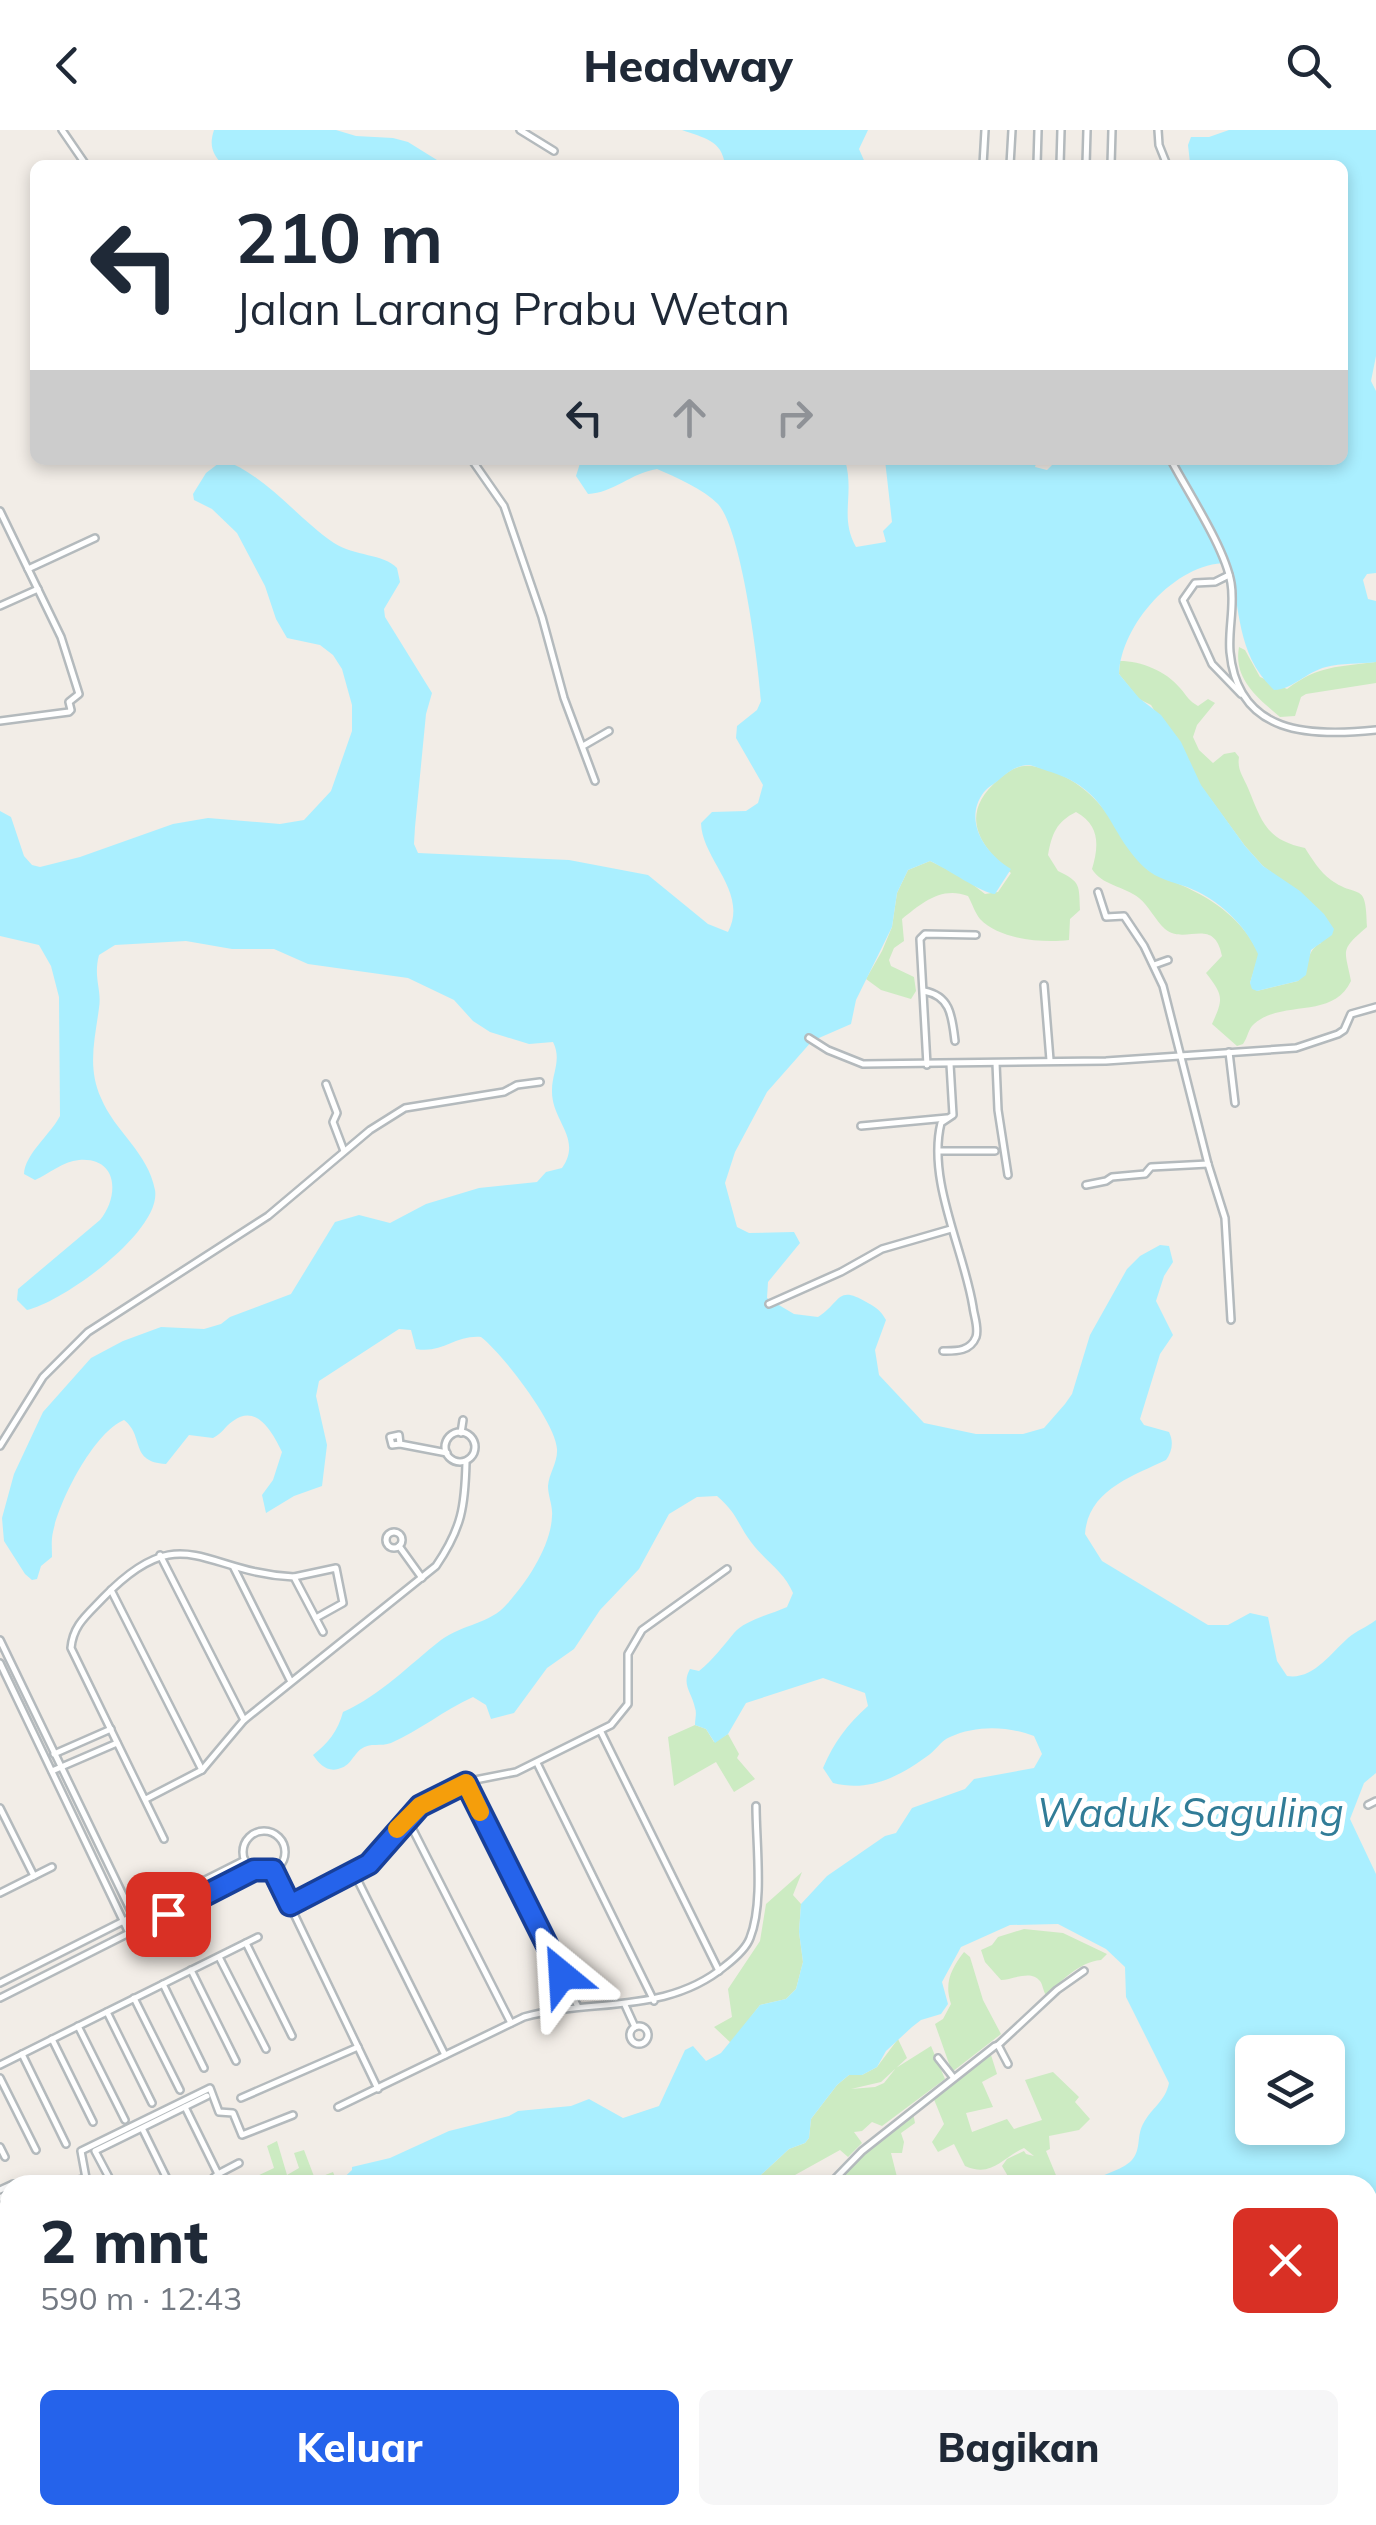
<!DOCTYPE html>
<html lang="id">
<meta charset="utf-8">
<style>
body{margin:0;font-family:Mulish,sans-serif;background:#f6f6f7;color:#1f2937;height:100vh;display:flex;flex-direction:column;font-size:38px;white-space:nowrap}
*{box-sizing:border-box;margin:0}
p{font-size:32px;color:#747a83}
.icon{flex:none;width:55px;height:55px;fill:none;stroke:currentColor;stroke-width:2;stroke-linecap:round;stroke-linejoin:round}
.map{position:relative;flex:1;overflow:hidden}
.details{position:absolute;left:0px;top:2045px;width:1378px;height:350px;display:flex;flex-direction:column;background:#fff;border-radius:30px 30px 0 0;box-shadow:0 5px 15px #0003}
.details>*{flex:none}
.hud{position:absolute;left:30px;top:30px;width:1318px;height:305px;border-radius:15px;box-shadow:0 5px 15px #0003;background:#fff;color:#1f2937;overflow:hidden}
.fabs{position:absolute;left:1235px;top:1905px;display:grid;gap:20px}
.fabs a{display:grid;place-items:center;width:110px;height:110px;border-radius:15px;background:#fff;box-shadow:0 5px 15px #0003;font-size:50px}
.pin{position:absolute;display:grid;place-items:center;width:85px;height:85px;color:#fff;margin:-42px;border-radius:20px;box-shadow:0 5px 15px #0006}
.me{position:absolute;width:110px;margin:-55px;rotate:333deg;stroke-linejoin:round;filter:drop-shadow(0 0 8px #0008)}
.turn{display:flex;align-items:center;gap:35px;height:210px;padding:0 40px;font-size:45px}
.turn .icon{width:130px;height:130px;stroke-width:2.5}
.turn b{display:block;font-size:70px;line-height:85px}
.lanes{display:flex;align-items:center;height:95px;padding:0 40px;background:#0003;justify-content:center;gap:50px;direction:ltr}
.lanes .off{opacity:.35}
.round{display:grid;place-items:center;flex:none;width:105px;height:105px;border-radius:15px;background:#f6f6f7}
.summary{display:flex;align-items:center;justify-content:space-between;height:170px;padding:0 40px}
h1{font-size:60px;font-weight:800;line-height:75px}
.button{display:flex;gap:20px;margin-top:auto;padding:20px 40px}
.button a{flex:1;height:115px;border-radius:15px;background:#2563eb;color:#fff;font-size:40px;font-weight:800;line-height:115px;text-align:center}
.button a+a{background:#f6f6f7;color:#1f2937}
header{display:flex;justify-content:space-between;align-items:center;height:130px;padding:0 40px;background:#fff;font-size:45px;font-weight:800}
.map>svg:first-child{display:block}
.green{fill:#ccebc2}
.water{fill:#aaefff;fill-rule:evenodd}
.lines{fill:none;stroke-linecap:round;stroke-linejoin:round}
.minor-casing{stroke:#b4babd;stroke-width:10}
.tertiary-casing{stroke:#b4babd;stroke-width:11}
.minor{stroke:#fff;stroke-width:5}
.tertiary{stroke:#fff;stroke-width:6}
.route-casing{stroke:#184099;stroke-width:25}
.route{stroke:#2563eb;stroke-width:18}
.slow{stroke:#f59e0b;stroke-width:18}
.labels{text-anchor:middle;stroke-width:10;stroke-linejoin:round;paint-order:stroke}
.water-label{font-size:40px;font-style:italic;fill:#317c97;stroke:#fff}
</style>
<header><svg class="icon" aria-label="back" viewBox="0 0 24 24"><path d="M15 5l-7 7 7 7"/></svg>Headway<svg class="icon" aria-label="search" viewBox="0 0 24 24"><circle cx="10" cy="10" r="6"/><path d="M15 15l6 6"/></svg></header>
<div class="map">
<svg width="1376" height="2395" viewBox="0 0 1376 2395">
<rect width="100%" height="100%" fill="#f2ede7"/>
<g class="green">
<path d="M 1239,517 L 1245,520 L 1260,547 L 1287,559 C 1319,535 1338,537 1376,532 L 1376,553 L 1306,564 L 1301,567 L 1295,586 L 1280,587 C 1258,568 1233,549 1239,517 Z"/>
<path d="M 1120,531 C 1141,531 1166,541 1180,558 C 1187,566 1189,571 1198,576 L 1208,569 L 1215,573 L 1197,595 L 1193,607 L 1199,620 L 1213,633 L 1224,624 L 1235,622 L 1239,627 C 1237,640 1243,646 1248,658 C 1262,692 1266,710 1305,718 C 1312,729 1320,742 1331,750 C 1359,770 1366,749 1367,797 C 1339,821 1345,819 1351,851 C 1333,890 1282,869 1254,894 C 1248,899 1248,907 1243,914 L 1237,916 L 1212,894 C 1224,868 1223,865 1206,843 L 1222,826 C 1214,785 1185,816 1165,799 C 1155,790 1149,776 1139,768 C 1124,756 1101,755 1092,739 C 1099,716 1100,695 1076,682 C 1056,692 1052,704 1048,725 L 1058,741 C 1081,752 1079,755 1080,780 L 1070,789 L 1069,810 C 1043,813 1000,810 980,789 C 975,783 972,773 968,766 C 941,756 922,773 902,789 L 904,811 L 894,818 L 889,830 L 891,836 L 914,847 L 916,861 L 911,869 L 881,860 L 866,849 L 882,821 L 892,797 L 897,763 L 908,740 L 930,731 L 963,747 L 985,764 L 998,762 L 1011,743 C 977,714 959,683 999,649 C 1008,641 1019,634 1032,636 C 1077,644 1102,672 1124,708 C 1130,718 1138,732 1147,739 C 1155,746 1171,750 1181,755 C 1215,770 1243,790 1259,824 L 1250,853 L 1257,861 L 1298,851 C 1310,840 1304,821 1321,813 L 1309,772 L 1263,736 L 1245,716 L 1201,656 L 1151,575 L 1139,569 L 1119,544 Z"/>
<polygon points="695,1595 706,1599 714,1612 728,1604 739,1624 737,1628 755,1649 734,1662 716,1632 674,1656 668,1607"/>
<polygon points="802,1742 793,1765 801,1774 799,1802 803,1832 796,1859 786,1869 760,1875 731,1913 714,1897 732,1887 728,1859 760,1811 766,1774"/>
<path d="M 1024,1799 L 1063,1803 L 1107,1824 L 1101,1830 C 1079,1832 1062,1851 1046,1865 C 1043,1861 1043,1855 1040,1851 C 1031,1839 1012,1850 1001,1850 L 985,1832 L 981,1820 L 992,1815 L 998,1807 Z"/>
<path d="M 964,1822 L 970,1827 L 983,1870 L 1001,1904 L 952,1942 L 935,1894 L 943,1889 L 951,1874 C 944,1853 951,1839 964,1822 Z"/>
<polygon points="898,1909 907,1928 881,1952 851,1959 875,1957 884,1953 896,1938 931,1916 945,1949 882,1996 872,1992 862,2001 854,2002 862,2013 848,2027 840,2020 795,2045 800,2055 750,2055 789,2019 805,2013 809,2008 811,1989 837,1955 849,1945 862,1945 877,1937"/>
<path d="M 991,1925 L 997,1944 L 982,1952 L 993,1977 L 966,1983 L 972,2002 L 1007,1989 L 1014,1999 L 1042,1990 L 1025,1950 L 1053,1942 L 1079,1967 L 1075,1972 L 1090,1989 L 1079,2000 L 1049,2006 L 1050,2019 L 1046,2021 L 1060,2055 L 1013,2055 L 1002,2036 L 1007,2029 L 1024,2021 L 1026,2024 L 1034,2026 L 1024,2018 C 1002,2028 992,2048 965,2036 L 954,2014 L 938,2022 L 932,2012 L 944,1994 L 933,1967 Z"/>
<polygon points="913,1983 915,1993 901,2003 904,2012 902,2023 891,2023 899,2055 830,2055 848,2033"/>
<polygon points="277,2011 287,2045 299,2038 294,2023 304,2020 315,2049 333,2042 338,2054 258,2055 255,2047 274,2038 267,2016"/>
</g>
<g class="water">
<path d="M 214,0 L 336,0 L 356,6 L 393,8 L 408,12 L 445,35 L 223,35 C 212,24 209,15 214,0 Z"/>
<path d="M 682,0 L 868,0 L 859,19 L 866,35 L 725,35 C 722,10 704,8 682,0 Z"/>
<path d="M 1229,0 L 1376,0 L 1376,226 L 1371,251 L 1376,261 L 1376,443 L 1367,444 L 1363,450 L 1368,469 L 1376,471 L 1376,532 C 1360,534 1341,533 1326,537 C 1306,542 1294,559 1274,560 C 1236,524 1241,480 1229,433 C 1177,431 1121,494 1119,544 L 1139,568 L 1161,585 L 1181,612 L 1201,655 L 1245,716 L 1263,736 L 1300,761 L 1324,784 L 1334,799 L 1332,805 L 1311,820 L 1306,845 L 1298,851 L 1257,861 L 1252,859 L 1250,853 L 1258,824 C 1245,794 1218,769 1187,757 C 1173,752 1157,749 1145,738 C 1106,701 1112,662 1051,642 C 1044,640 1035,636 1029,635 C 1018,635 1009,641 1001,648 C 996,653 989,656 984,662 C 962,691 986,724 1011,739 L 995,764 C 983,764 946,738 930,731 L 908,740 L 897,763 L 892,797 L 856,870 L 851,894 L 812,911 L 767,962 L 735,1022 L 725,1053 L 737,1097 L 749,1103 L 794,1102 L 800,1113 L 768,1152 L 767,1168 L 794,1184 L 818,1187 C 842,1172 836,1154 868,1173 C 877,1178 881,1181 886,1190 L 875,1220 L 879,1245 L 924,1293 L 976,1304 L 1023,1304 L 1044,1298 L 1065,1274 L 1072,1264 L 1090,1205 L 1127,1139 L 1140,1126 L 1160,1115 L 1169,1116 L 1173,1132 L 1164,1146 L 1156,1171 L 1173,1205 L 1160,1224 L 1140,1289 L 1144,1295 L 1169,1302 C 1174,1312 1172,1322 1166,1330 C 1133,1346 1088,1360 1085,1404 L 1102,1431 L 1208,1495 L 1228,1495 L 1250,1483 L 1268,1487 L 1277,1531 L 1287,1546 C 1313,1550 1330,1524 1348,1508 C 1356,1501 1367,1497 1376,1490 L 1376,1643 L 1364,1653 L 1350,1689 L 1376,1744 L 1376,2159 L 1368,2154 L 1368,2055 L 1086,2055 C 1098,2045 1118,2042 1130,2032 C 1142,2021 1136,2007 1143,1994 C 1152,1977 1165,1972 1169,1953 L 1126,1867 L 1125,1837 L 1106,1819 L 1058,1794 L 1010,1795 L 961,1817 L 942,1852 L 948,1874 L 941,1884 L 921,1890 L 912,1897 L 886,1921 L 877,1937 L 862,1945 L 849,1945 L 837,1955 L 811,1989 L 809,2008 L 805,2013 L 789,2019 L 750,2055 L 336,2055 L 352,2040 L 352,2037 L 390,2028 L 449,2001 L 509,1986 L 518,1981 L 571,1976 L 589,1969 L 623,1988 L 659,1976 L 685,1920 L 693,1916 L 706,1931 L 721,1923 L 760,1875 L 786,1869 L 796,1859 L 803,1832 L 799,1802 L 801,1774 L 827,1746 L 885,1706 L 896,1703 L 912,1678 L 965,1659 L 974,1649 L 1034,1638 L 1042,1624 L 1034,1606 C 1008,1596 976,1595 950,1607 C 940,1611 935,1622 926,1627 C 897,1648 868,1662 833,1653 L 823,1638 C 834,1612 847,1595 868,1576 L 865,1563 L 823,1548 L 746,1573 L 728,1604 L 715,1613 L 706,1599 L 695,1595 C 695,1589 697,1583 695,1578 C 692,1562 681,1555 690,1539 L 699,1541 C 713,1530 723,1516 734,1503 C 745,1490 772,1484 787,1477 L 793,1463 C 784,1441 765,1431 751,1412 C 737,1393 737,1383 717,1366 L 697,1367 L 669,1384 L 639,1439 L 600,1480 L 574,1519 L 547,1538 L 514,1583 L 491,1589 L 486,1575 L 473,1567 C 444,1580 419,1601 391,1613 C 381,1617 370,1612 361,1619 C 352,1626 351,1636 338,1639 C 327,1642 319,1634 313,1625 C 328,1613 338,1601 343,1582 C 381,1565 409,1535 441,1510 C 463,1494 490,1494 507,1474 C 527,1452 551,1416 552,1386 C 553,1376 548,1366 548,1356 C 549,1343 558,1332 557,1319 C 556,1293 502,1223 481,1207 C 455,1205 442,1224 416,1219 L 411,1200 L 399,1199 L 319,1251 L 316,1266 L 327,1315 L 322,1356 L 294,1366 L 266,1383 L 262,1365 L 273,1350 L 282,1322 C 273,1303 257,1273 233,1291 C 224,1297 223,1303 213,1308 L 189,1305 L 166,1334 C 129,1332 145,1306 124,1290 C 94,1302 59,1371 53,1402 C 51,1410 52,1419 52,1427 L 41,1436 L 37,1449 L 32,1450 L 25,1444 L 4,1411 L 2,1388 L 14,1344 L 43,1282 L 91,1228 L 123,1211 L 161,1197 L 204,1199 L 221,1194 L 230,1187 L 291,1164 L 335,1092 L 359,1085 L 390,1093 L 426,1074 L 479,1058 L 537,1052 L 546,1042 L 562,1038 C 583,1008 551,991 552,960 C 552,943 562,930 553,912 L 529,914 L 490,902 L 473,891 L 454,870 L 408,848 L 308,834 L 274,819 L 232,819 L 186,811 L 115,815 L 99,825 C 93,848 102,859 99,878 C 95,909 87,937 101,968 C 115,1002 148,1022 155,1060 C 162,1101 63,1172 27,1180 L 17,1170 L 18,1159 L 100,1090 C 119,1067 119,1027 79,1030 C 63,1031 49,1044 35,1050 L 24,1044 C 25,1024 50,1005 60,986 L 59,867 L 51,836 L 39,815 L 0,806 L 0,681 L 11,687 L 24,726 L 32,735 L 40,737 L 80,727 L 173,694 L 208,688 L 280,694 L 304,690 L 331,661 L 352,601 L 352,575 L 342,539 L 333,525 L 320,515 L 287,508 L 276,489 L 265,456 L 237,403 L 212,379 L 194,370 L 193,364 L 206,343 L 223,330 C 266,345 297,388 334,413 C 354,426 384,424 397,438 L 400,452 L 384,479 L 385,487 L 432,563 L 426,584 L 415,697 L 414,714 L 418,723 L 569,730 L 648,745 L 708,794 L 728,802 C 749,762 702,730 701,693 L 712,682 L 746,681 L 758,673 L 763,655 L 736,608 L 737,596 L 757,580 L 761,571 C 758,532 742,401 718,374 C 703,359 676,347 657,339 C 631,343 613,363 588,364 L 576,346 L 581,330 L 845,330 C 855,365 839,386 856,417 L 886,412 L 883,401 L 892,392 L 885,330 L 1037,330 L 1035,337 L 1047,340 L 1057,330 L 1342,330 L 1342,35 L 1190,33 L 1188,15 L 1191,7 L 1209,7 ZM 1252,1922 L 1328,1922 L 1328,1998 L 1252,1998 Z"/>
</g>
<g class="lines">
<defs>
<g id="minor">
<polyline points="62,0 86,35"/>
<polyline points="520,0 554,21"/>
<polyline points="1158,0 1159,15 1167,35"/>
<polyline points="983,35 985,0"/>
<polyline points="1010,35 1012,0"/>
<polyline points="1037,35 1038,0"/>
<polyline points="1060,35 1061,0"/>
<polyline points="1086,35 1087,0"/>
<polyline points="1111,35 1112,0"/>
<polyline points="472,330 504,376 542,487 564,568 595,651"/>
<path d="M 1171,330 C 1189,364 1225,418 1231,453 C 1235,476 1228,499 1230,522 C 1238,605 1310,607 1376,600"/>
<polyline points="0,381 61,507 79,564 69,572 71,580 69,582 0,591"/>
<polyline points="28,439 95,408"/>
<polyline points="1229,445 1215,452 1195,453 1183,470 1212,534 1241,564"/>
<polyline points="0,476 38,459"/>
<polyline points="583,616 609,601"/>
<polyline points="1098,762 1106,787 1124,786 1144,816 1163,856 1208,1034 1225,1088 1231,1190"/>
<polyline points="1154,835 1168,830"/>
<polyline points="1044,855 1050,930"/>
<path d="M 924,861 C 951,866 952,887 955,911"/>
<polyline points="809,908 828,920 863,934 1106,931 1296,918 1338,904 1344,900 1351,884 1376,877"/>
<polyline points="1229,922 1235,973"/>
<polyline points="996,933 998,980 1008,1045"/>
<polyline points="927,935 920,809 925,804 976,805"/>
<polyline points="326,954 337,983 333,992 344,1021"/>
<polyline points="861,996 947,988"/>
<polyline points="939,1021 995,1021"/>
<polyline points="1086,1055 1106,1051 1112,1047 1145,1044 1151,1037 1208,1034"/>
<polyline points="769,1174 841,1142 882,1119 951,1099"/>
<path d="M 943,1221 C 955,1221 970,1222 976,1207 C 979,1198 974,1186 973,1177 C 964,1120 927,1051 941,993 L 953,985 L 950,934"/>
<circle cx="460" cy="1317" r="15"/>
<polyline points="461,1303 463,1290"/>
<polyline points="400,1314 399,1305 390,1307 392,1315 400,1314 447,1323"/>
<polyline points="0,1316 43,1247 88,1202 268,1086 370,1000 405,978 504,962 517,955 540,952"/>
<circle cx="394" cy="1410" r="8"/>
<polyline points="399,1416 422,1448"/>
<polyline points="160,1425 244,1590"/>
<polyline points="234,1438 290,1550"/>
<polyline points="294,1447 336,1438 343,1473 316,1488"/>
<polyline points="111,1460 202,1640"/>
<polyline points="0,1510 139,1798"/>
<polyline points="0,1533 129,1803"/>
<polyline points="601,1602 719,1841"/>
<polyline points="54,1624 111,1599"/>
<polyline points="537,1633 654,1871"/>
<polyline points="52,1641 117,1613"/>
<polyline points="466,1653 578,1877"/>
<path d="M 146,1669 L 202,1640 L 244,1590 L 436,1436 C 462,1398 465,1376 466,1332"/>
<polyline points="1368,1675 1376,1671"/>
<polyline points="0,1678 34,1746"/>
<polyline points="407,1688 511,1893"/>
<circle cx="264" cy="1722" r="21"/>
<path d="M 164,1709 L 71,1518 C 73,1495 87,1485 103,1468 C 182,1386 203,1443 294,1447 L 323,1502"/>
<polyline points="273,1740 378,1959"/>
<polyline points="355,1745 445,1925"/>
<polyline points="0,1763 52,1737"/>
<polyline points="289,1775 369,1733 407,1688 431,1668 475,1650 516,1642 611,1595 628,1574 628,1524 642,1500 727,1439"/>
<polyline points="246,1813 292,1906"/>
<polyline points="219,1827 266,1919"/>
<polyline points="191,1840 236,1931"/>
<polyline points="0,1853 245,1730"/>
<polyline points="163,1854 204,1938"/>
<polyline points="0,1868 254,1740"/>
<polyline points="134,1868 180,1960"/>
<polyline points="625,1875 635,1897"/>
<polyline points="107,1882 152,1973"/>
<polyline points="78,1896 125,1990"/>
<circle cx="639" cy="1905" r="9"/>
<polyline points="52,1909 93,1992"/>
<polyline points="998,1915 1057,1860 1084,1841"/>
<polyline points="22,1924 66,2014"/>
<polyline points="938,1928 953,1947"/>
<polyline points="0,1935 258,1807"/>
<polyline points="0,1948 36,2020"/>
<polyline points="241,1968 358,1917"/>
<polyline points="185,1977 218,2044"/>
<path d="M 338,1977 L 524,1887 C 592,1868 666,1885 725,1836 C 734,1829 746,1819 750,1808 C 764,1773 756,1714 756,1676"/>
<polyline points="143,2000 170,2055"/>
<polyline points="0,2017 5,2027"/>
<polyline points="58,2055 86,2048 81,2021 210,1958 219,1982 233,1983 242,2005 293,1985"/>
<polyline points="113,2055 95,2021 207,1966"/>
<polyline points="205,2055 218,2044 239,2033"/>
<polyline points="829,2055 862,2021 995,1916 998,1915 1008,1934"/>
<polyline points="0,2060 13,2054 24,2055"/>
<polyline points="0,2068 7,2064 10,2070"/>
<polyline points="0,2121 10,2121"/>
<polyline points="0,2278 10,2300"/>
<polyline points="1368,2278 1376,2283"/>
<polyline points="0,2310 10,2305"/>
<polyline points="50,2385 55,2395"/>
<polyline points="99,2385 103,2395"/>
<polyline points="150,2385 156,2395"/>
<polyline points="466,2385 471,2395"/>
<polyline points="476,2385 480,2395"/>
<polyline points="702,2385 704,2395"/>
<polyline points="824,2385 829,2395"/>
<polyline points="171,2395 194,2385"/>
<polyline points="1043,2395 1054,2385"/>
</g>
<g id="tertiary">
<polyline points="905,2385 910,2395"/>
<polyline points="912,2385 917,2395"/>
<polyline points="488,2395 509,2385"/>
<polyline points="503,2395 523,2385"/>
</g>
</defs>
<use href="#minor" class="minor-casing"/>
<use href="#tertiary" class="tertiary-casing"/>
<use href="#minor" class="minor"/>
<use href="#tertiary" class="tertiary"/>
</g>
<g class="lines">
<defs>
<polyline id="route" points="168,1784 254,1740 273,1740 290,1775 369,1734 420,1676 466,1653 562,1845"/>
</defs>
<use href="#route" class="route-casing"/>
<use href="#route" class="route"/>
<polyline class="slow" points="397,1699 420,1676 466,1653 480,1682"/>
</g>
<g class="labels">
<g class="water-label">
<text x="1190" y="1697">Waduk Saguling</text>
</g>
</g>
</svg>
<div class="fabs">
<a><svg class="icon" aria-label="layers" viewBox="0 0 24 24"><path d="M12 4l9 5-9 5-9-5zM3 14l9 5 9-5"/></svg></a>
</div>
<div class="pin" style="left:168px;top:1784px;background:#d93025"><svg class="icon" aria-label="arrive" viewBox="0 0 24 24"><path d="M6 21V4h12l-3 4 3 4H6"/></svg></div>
<svg class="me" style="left:562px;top:1845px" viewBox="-20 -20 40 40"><path d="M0-17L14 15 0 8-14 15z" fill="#2563eb" stroke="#fff" stroke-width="4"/></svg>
<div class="hud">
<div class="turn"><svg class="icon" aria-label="left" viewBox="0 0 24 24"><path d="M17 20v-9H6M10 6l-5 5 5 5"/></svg><div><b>210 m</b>Jalan Larang Prabu Wetan</div></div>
<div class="lanes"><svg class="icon" aria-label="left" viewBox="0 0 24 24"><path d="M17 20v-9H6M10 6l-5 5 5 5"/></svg><svg class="icon off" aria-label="ahead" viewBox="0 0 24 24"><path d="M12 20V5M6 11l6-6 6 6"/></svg><svg class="icon off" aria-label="right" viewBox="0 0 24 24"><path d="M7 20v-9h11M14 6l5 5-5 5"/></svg></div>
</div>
<section class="details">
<div class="summary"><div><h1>2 mnt</h1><p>590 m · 12:43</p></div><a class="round" style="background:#d93025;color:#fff"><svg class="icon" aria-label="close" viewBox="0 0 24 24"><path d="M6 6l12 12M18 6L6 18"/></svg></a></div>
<div class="button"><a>Keluar</a><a>Bagikan</a></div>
</section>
</div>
